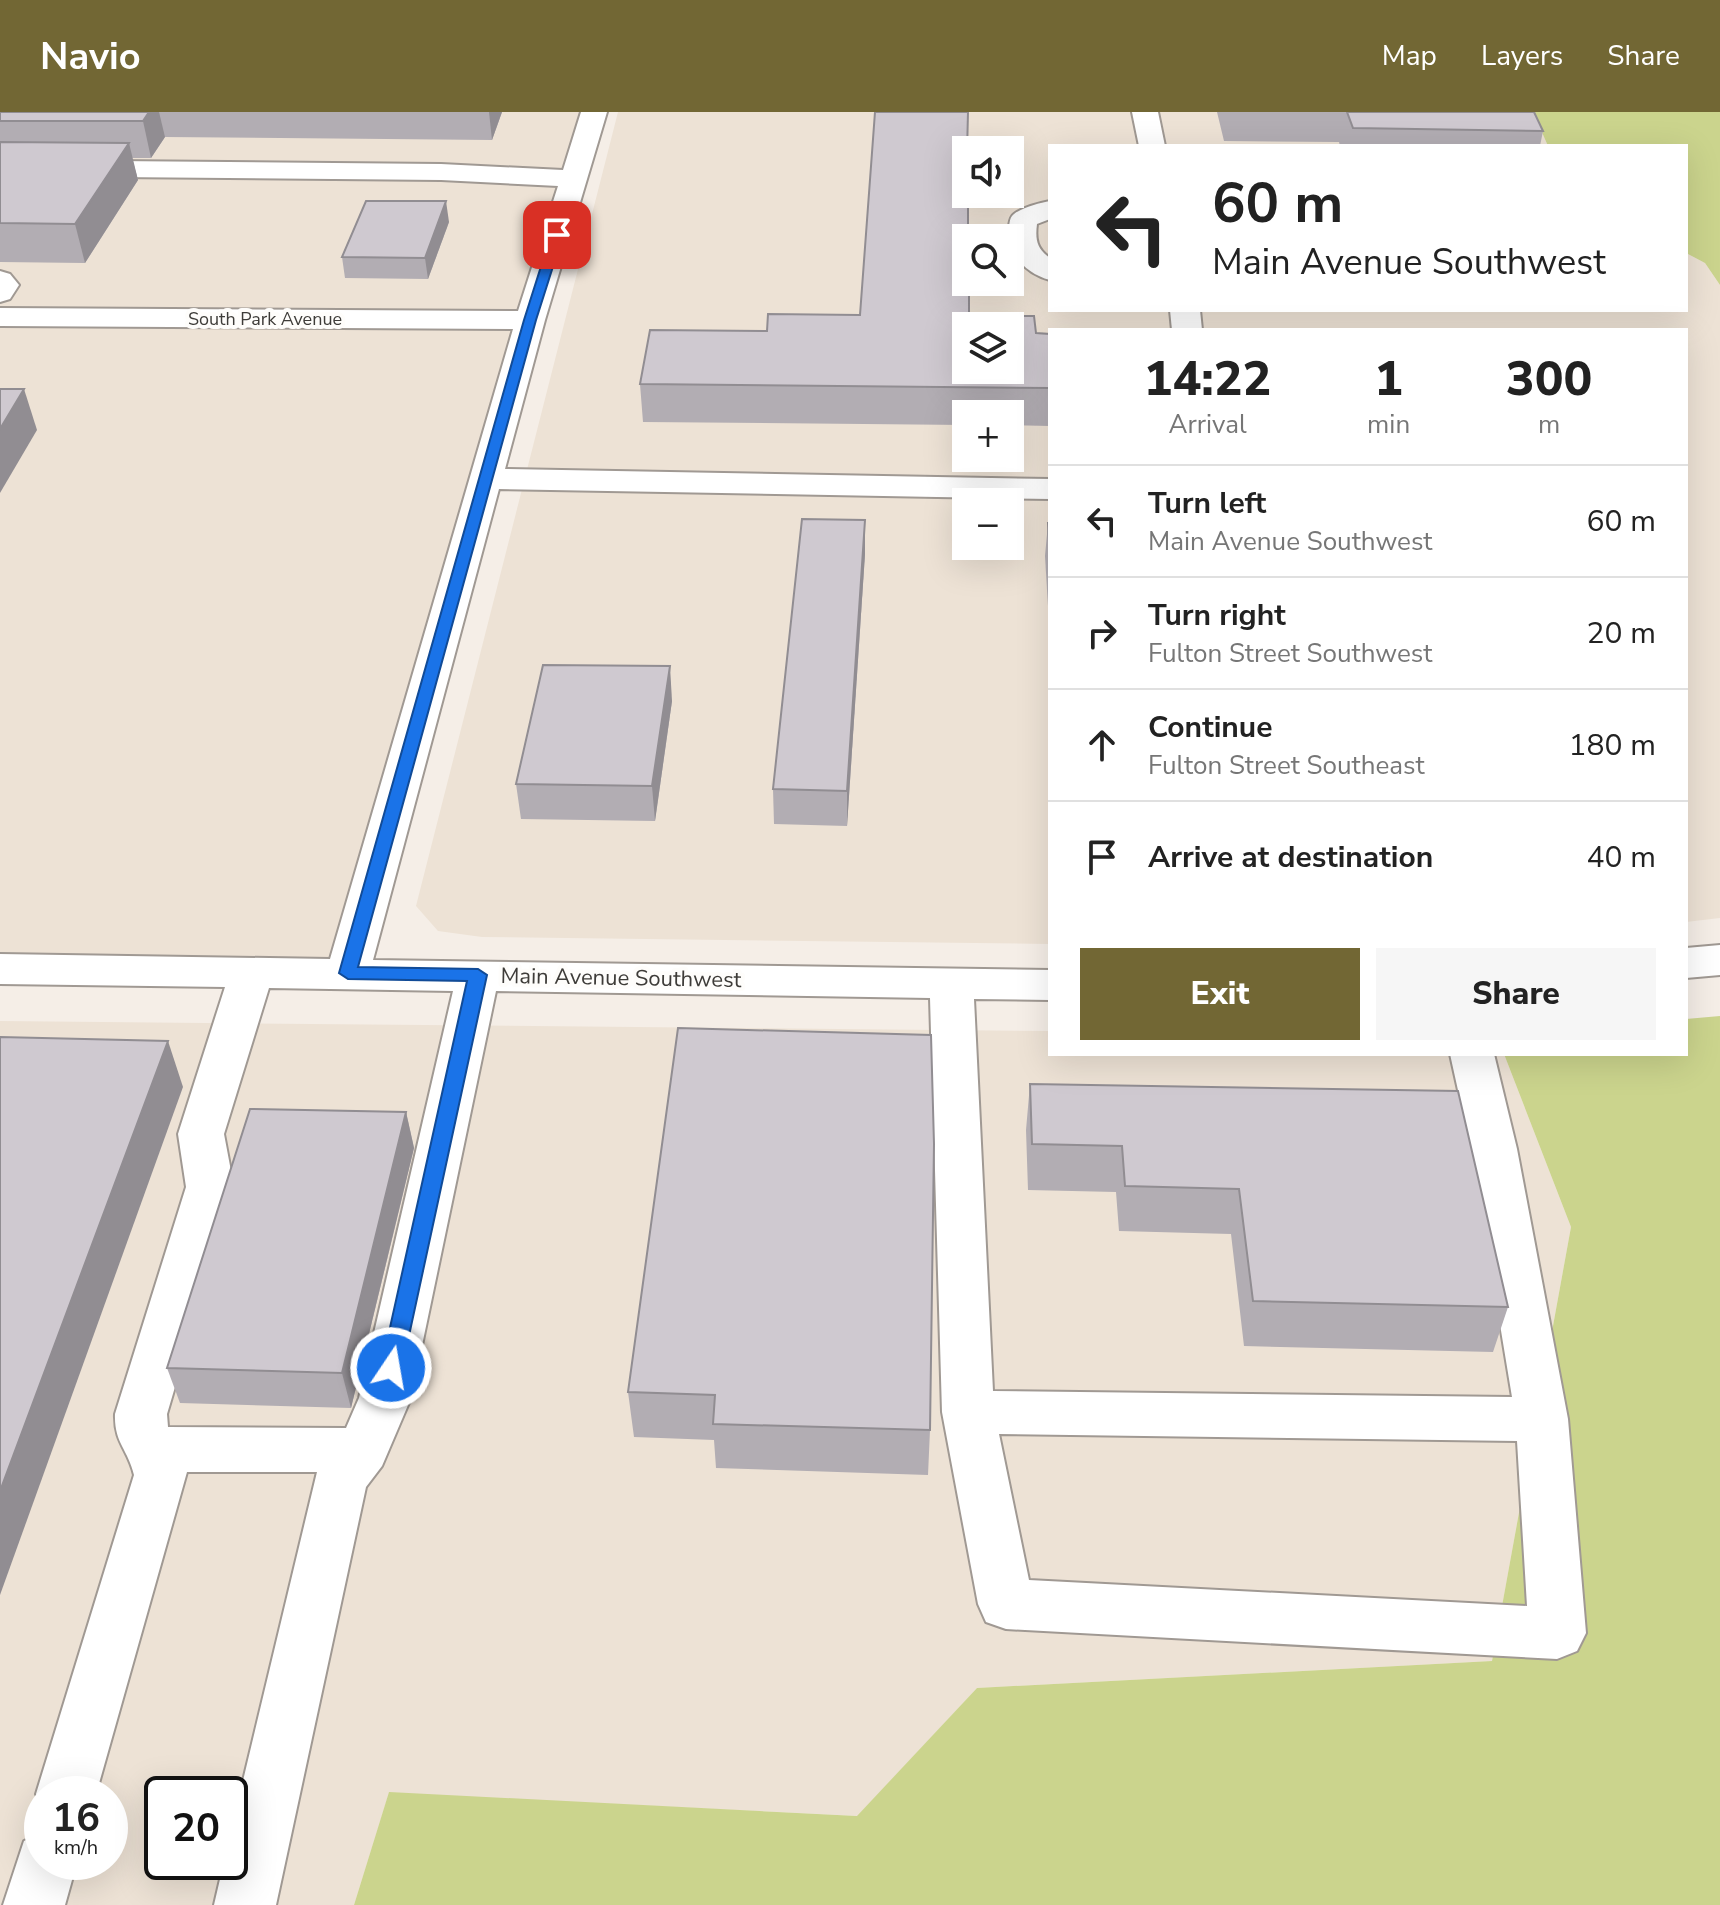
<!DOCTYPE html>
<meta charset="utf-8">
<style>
body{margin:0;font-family:"Nunito Sans",sans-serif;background:#f6f6f6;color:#222;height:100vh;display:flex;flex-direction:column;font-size:30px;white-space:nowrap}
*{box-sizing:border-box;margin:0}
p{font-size:26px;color:#767676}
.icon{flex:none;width:44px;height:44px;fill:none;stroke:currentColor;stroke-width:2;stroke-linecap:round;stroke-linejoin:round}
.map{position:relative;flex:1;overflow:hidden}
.sheet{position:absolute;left:1048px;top:216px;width:640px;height:728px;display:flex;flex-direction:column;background:#fff;border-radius:0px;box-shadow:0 8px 32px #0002}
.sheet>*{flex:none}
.hud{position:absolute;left:1048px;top:32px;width:640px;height:168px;border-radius:0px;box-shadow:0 8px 32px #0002;background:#fff;color:#222;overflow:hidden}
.buttons{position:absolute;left:952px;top:24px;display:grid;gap:16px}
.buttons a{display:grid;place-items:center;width:72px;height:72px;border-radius:0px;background:#fff;box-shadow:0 8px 32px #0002;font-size:40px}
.speed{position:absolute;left:24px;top:1664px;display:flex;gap:16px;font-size:40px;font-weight:700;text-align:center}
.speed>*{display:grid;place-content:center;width:104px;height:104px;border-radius:50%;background:#fff;box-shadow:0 8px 32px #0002;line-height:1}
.speed small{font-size:20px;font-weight:400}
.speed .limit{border:4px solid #111;border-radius:12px;background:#fff;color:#111}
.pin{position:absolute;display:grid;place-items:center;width:68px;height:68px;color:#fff;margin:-34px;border-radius:16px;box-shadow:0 4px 12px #0006}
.me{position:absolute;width:88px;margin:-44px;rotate:12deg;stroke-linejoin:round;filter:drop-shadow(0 0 6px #0008)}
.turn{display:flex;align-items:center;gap:28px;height:168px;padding:0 32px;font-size:36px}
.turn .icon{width:104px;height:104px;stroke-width:2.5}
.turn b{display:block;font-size:56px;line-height:68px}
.eta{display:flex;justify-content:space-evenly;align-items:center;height:136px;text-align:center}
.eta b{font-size:48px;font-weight:800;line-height:56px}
.action{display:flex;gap:16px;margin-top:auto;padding:16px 32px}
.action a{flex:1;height:92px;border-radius:0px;background:#726734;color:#fff;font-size:32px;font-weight:800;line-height:92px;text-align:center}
.action a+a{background:#f6f6f6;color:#222}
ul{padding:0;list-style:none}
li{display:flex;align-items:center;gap:24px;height:112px;padding:0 32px;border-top:2px solid #e0e0e0}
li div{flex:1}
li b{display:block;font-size:30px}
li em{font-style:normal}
header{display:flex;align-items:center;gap:48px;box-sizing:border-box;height:112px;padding:0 40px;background:#726734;color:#fff}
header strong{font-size:38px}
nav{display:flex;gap:44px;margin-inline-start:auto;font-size:28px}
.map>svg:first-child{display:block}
.built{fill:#ede2d5;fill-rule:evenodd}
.green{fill:#cbd48d}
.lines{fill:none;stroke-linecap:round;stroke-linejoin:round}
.minor-casing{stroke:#a09993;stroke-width:4}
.minor{fill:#fff;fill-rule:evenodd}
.wall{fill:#b2adb3}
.shaded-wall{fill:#918d92}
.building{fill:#cfc9d0;stroke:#918d92;stroke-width:2;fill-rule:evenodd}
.route{fill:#1a73e8;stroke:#114b97;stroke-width:2}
.labels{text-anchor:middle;stroke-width:8;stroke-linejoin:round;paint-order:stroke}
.far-street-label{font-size:18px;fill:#3e3c39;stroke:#fefdfb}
.street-label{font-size:22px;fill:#3e3c39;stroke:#fefdfb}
</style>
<header>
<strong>Navio</strong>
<nav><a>Map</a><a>Layers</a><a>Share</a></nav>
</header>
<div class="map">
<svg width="1720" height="1793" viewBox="0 0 1720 1793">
<rect width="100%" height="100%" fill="#f5eee7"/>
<g class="built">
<polygon points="0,0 589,0 348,861 0,856"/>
<path d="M 618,0 L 1533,0 L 1548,34 L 1050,34 L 1050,198 L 1686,198 L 1686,141 L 1705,151 L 1720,173 L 1720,806 L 1686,810 L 1686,218 L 1050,218 L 1050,832 L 482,825 L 438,819 L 416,794 ZM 966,38 L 1010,38 L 1010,82 L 966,82 ZM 966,126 L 1010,126 L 1010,170 L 966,170 ZM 966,214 L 1010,214 L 1010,258 L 966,258 ZM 966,302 L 1010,302 L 1010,346 L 966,346 ZM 966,390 L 1010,390 L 1010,434 L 966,434 Z"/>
<path d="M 0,909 L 1050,919 L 1050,942 L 1504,942 L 1571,1115 L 1492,1549 L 977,1576 L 858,1704 L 389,1681 L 354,1793 L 0,1793 ZM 42,1682 L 110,1682 L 110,1750 L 42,1750 ZM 162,1682 L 230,1682 L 230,1750 L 162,1750 Z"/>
</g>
<g class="green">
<polygon points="1533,0 1720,0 1720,173 1705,151 1686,141 1686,34 1548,34"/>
<polygon points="1720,904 1720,1793 354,1793 389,1680 857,1704 977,1576 1492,1549 1571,1115 1504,942 1686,942 1686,907"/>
</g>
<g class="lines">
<defs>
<g id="minor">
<path d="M 581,0 L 607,0 L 545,208 L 505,357 L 1050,367 L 1050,387 L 499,377 L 373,848 L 1050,858 L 1050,888 L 974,887 L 993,1279 L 1512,1285 L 1471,1037 L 1450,942 L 1494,942 L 1517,1037 L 1568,1307 L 1586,1521 L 1577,1539 L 1557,1547 L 1006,1517 L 986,1510 L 978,1492 L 942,1300 L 930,886 L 496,879 L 411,1286 L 382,1354 L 366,1375 L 276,1793 L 214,1793 L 224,1750 L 230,1750 L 230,1723 L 317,1360 L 187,1360 L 96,1682 L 42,1682 L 42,1696 L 36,1682 L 134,1363 C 128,1337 114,1331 115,1302 L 186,1075 L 178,1022 L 225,875 L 0,872 L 0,842 L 330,847 L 513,217 L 0,214 L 0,196 L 518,199 L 558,74 L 441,68 L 0,64 L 0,48 L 441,52 L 563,58 ZM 269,876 L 453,879 L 359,1286 L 346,1316 L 168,1315 L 167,1302 L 234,1075 L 224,1022 ZM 999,1322 L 1517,1329 L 1527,1494 L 1029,1468 Z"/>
<polygon points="1132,0 1158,0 1165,34 1139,34"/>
<path d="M 1050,89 L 1050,107 L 1037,112 C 1035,128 1037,137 1050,146 L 1050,168 C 1024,161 1005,139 1009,114 C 1010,109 1010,105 1014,102 C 1023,95 1040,91 1050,89 Z"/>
<polygon points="0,159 10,162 19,173 10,187 0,190"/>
<polygon points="1170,198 1200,198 1202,218 1172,218"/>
<polygon points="1720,833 1720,863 1686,866 1686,836"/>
<polygon points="42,1721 42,1750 77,1750 65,1793 3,1793 24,1729"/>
</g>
</defs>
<use href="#minor" class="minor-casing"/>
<use href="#minor" class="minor"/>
</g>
<g class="wall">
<polygon points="0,0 502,0 492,28 165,25 151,46 132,46 138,68 85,151 0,150"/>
<polygon points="1217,0 1534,0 1543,19 1540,34 1340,34 1339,30 1224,29"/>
<polygon points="449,110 428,167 345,166 342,145"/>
<polygon points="969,204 1036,221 1050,222 1050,314 1010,313 1010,302 966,302 966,313 643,310 640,272 767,219"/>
<polygon points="865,408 865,442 847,714 774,712 773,677"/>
<polygon points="1048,411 1050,411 1050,528 1045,444"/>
<polygon points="672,589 655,709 521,707 516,672"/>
<polygon points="678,916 930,1318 928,1363 716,1356 714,1328 634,1325 628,1280"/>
<polygon points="1030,972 1508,1195 1493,1240 1244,1234 1231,1122 1119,1119 1116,1080 1028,1078 1026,1018"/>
<polygon points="406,1000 414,1036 351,1296 180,1291 167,1256"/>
</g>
<g class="shaded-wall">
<polygon points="149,0 159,0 165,25 151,46 143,9"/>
<polygon points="489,0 502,0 492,28"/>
<polygon points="129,31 138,68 85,151 75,112"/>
<polygon points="446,89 449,110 428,167 425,146"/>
<polygon points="24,277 37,318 0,381 0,317"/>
<polygon points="865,408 865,442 847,714 847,679"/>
<polygon points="670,554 672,589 655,709 652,674"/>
<polygon points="168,929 183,975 0,1483 0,1379"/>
<polygon points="406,1000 414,1036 351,1296 342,1261"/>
</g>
<g class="building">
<polygon points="0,0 149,0 143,9 0,9"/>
<path d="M 875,0 L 968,0 L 966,82 L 968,82 L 968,126 L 966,126 L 966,170 L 969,170 L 969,204 L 1034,204 L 1036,221 L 1050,222 L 1050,276 L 640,272 L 650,218 L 767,219 L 768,202 L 860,203 ZM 966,214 L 1010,214 L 1010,258 L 966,258 Z"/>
<polygon points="1347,0 1534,0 1543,19 1353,16"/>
<polygon points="0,30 129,31 75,112 0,111"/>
<polygon points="366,89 446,89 425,146 342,145"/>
<polygon points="0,277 24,277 0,317"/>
<polygon points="802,407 865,408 847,679 773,677"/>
<polygon points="1048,411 1050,411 1050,450"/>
<polygon points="543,553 670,554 652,674 516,672"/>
<polygon points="678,916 931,923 934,1032 930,1318 713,1312 715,1283 628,1280"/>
<polygon points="0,925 168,929 0,1379"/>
<polygon points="1030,972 1458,979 1508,1195 1253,1189 1239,1077 1125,1074 1122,1034 1032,1032"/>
<polygon points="250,997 406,1000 342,1261 167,1256"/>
</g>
<polygon class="route" points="557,120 563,123 536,208 358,855 478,857 487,863 402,1256 399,1262 391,1265 384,1262 381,1256 467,869 348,867 339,861 524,208 551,123"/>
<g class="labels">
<g class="far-street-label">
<text x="265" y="213">South Park Avenue</text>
</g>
<g class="street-label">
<text transform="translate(621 865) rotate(1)" y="8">Main Avenue Southwest</text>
</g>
</g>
</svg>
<div class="buttons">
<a><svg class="icon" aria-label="sound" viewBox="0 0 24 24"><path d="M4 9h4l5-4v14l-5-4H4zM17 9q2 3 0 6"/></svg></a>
<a><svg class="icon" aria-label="search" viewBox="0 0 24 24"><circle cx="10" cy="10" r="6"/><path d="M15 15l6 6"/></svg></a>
<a><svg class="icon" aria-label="layers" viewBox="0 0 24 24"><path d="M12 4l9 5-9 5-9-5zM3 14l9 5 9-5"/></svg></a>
<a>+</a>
<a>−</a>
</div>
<div class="speed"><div>16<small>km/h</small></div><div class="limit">20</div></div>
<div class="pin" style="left:557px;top:123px;background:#d93025"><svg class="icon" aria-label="arrive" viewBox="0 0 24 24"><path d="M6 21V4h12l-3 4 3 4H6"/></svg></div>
<svg class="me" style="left:391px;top:1256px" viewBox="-20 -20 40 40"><circle r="17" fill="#1a73e8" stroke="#fff" stroke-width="3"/><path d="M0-11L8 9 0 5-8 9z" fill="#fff"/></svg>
<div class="hud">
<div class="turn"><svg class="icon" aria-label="left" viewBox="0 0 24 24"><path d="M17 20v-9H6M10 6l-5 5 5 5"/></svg><div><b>60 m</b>Main Avenue Southwest</div></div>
</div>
<section class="sheet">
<div class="eta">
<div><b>14:22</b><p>Arrival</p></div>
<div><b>1</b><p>min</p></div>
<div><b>300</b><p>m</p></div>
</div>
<ul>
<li><svg class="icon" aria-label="left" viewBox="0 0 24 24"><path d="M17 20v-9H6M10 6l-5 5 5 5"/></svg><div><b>Turn left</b><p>Main Avenue Southwest</p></div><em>60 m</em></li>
<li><svg class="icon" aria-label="right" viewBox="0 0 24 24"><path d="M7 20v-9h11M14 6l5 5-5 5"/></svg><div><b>Turn right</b><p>Fulton Street Southwest</p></div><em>20 m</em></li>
<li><svg class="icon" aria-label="ahead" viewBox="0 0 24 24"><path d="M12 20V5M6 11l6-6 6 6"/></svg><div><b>Continue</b><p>Fulton Street Southeast</p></div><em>180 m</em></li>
<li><svg class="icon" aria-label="arrive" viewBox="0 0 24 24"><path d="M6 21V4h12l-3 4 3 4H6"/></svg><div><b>Arrive at destination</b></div><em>40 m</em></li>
</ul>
<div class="action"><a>Exit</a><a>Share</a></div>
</section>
</div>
